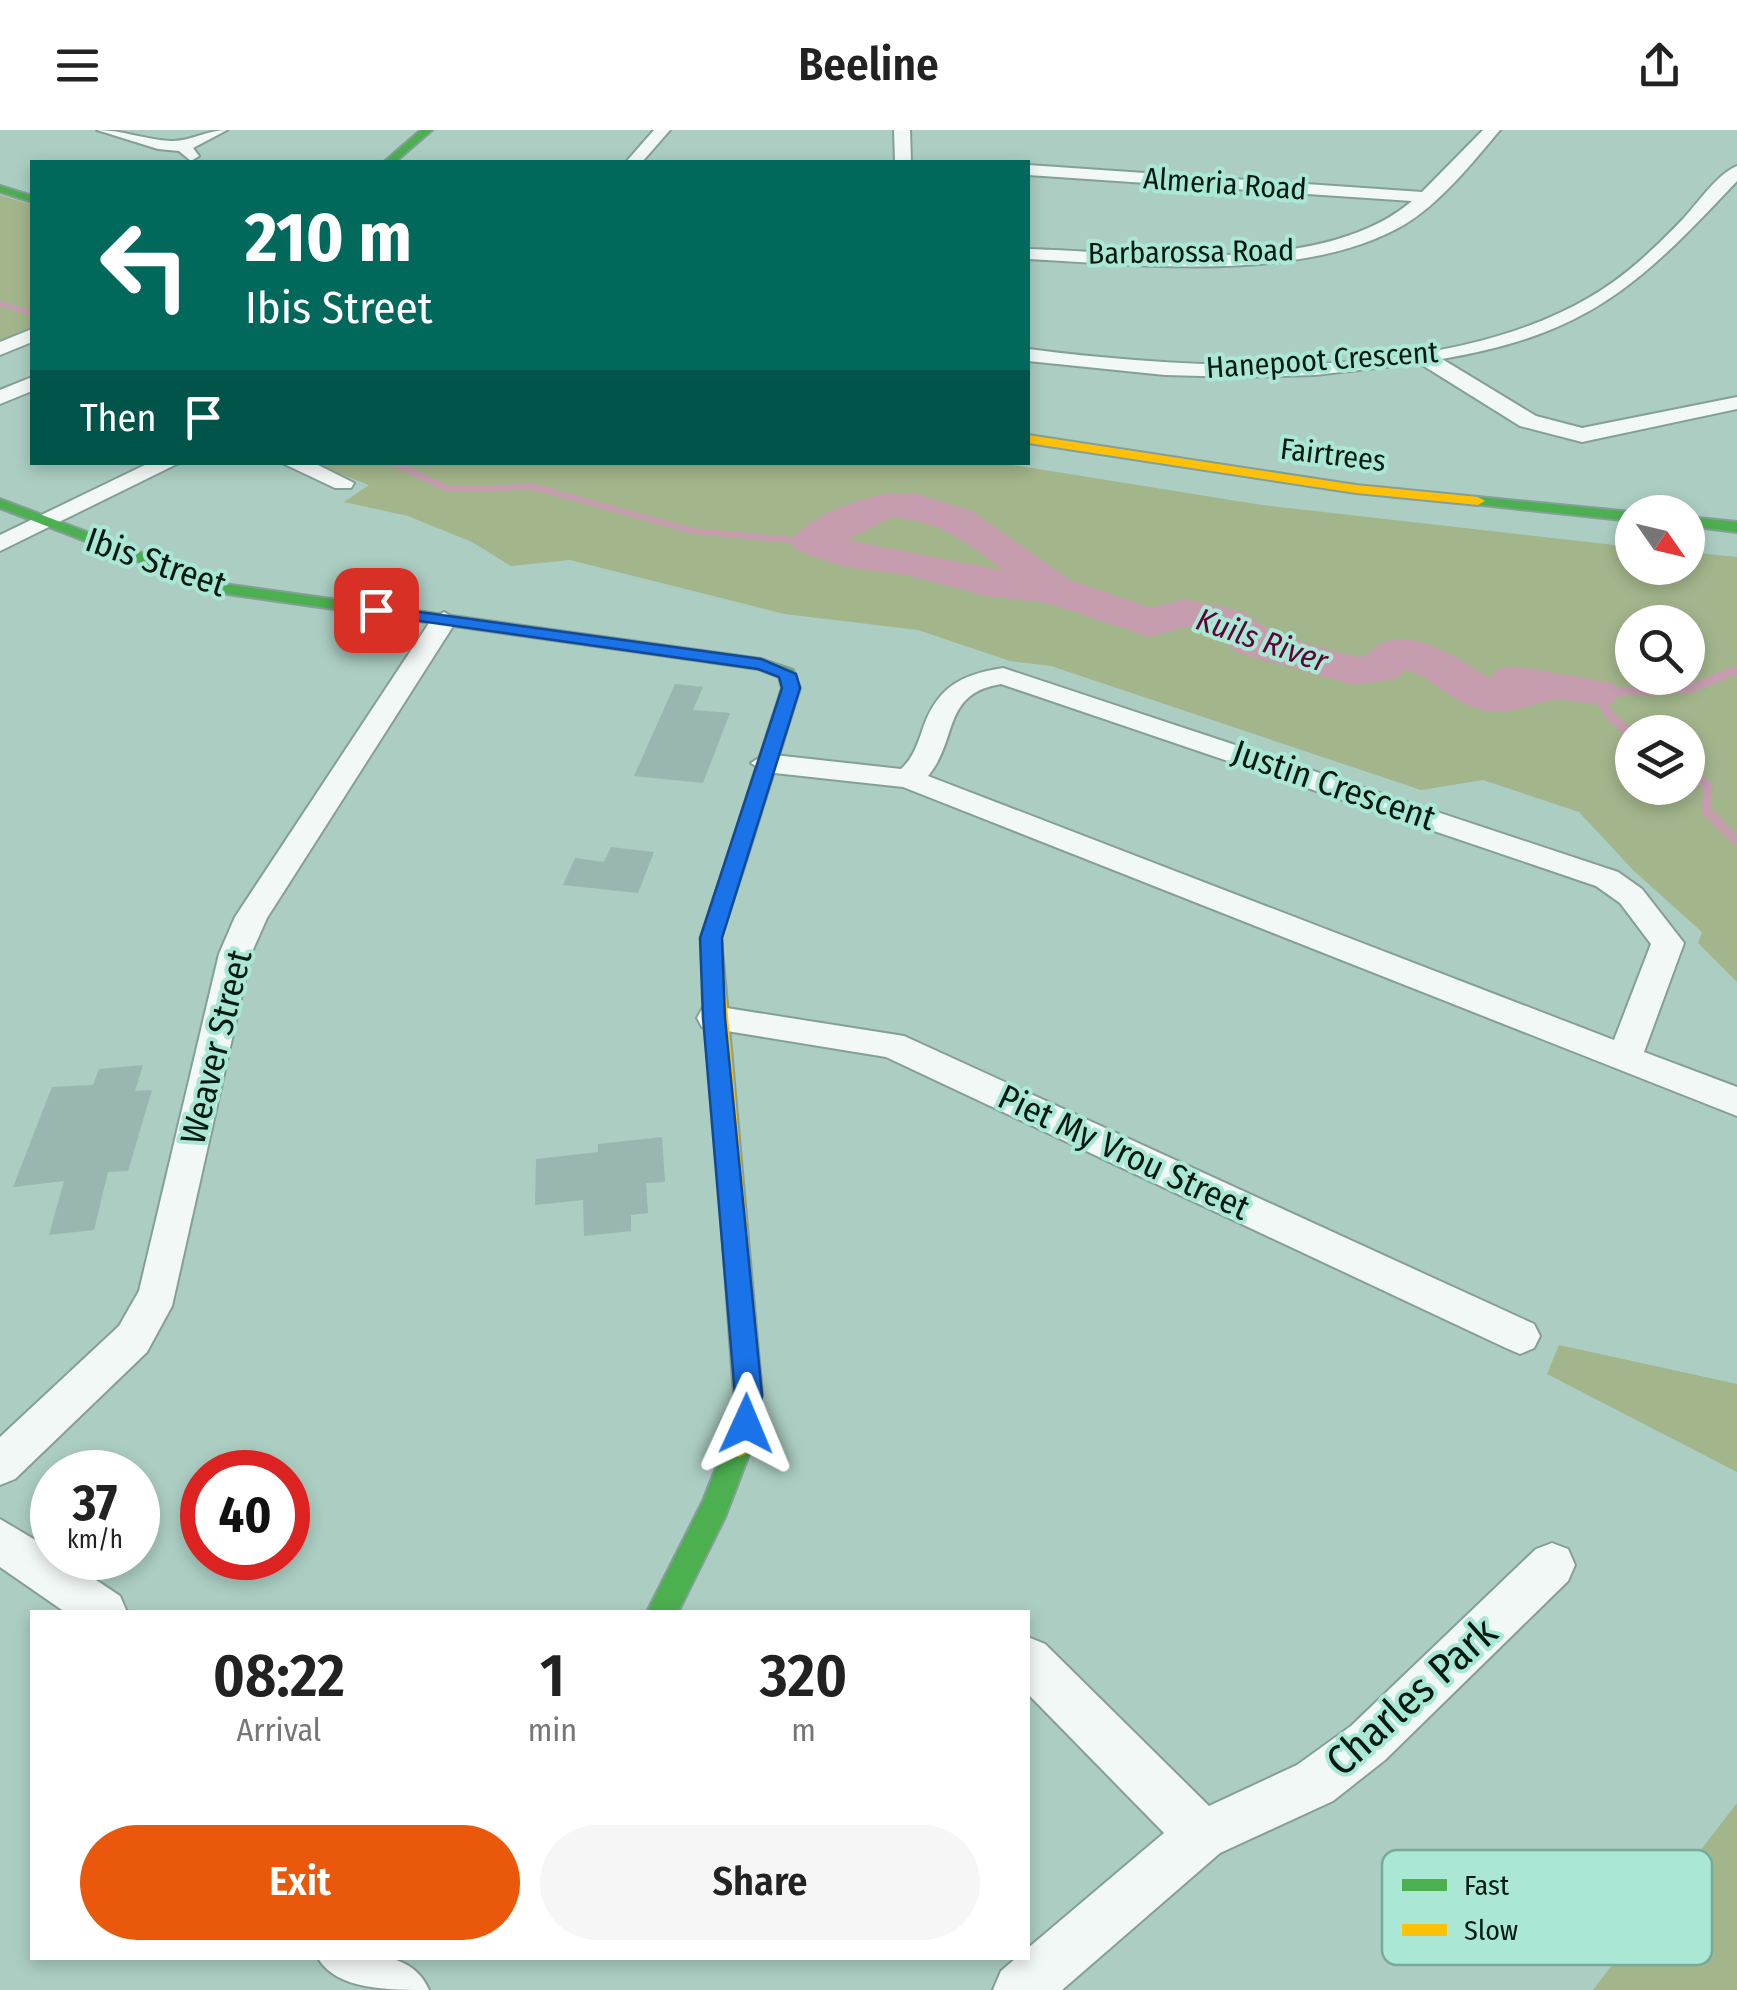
<!DOCTYPE html>
<style>
body{margin:0;font-family:"Fira Sans Condensed",sans-serif;background:#f6f6f6;color:#222;height:100vh;display:flex;flex-direction:column;font-size:38px;white-space:nowrap}
*{box-sizing:border-box;margin:0}
p{font-size:32px;color:#767676}
.icon{flex:none;width:55px;height:55px;fill:none;stroke:currentColor;stroke-width:2;stroke-linecap:round;stroke-linejoin:round}
.map{position:relative;flex:1;overflow:hidden}
.drawer{position:absolute;left:30px;top:1480px;width:1000px;height:350px;display:flex;flex-direction:column;background:#fff;border-radius:0px;box-shadow:0 5px 15px #0003}
.drawer>*{flex:none}
.top-card{position:absolute;left:30px;top:30px;width:1000px;height:305px;border-radius:0px;box-shadow:0 5px 15px #0003;background:#00695c;color:#fff;overflow:hidden}
.needle{width:65px;rotate:124deg}
.buttons{position:absolute;left:1615px;top:365px;display:grid;gap:20px}
.buttons a{display:grid;place-items:center;width:90px;height:90px;border-radius:50%;background:#fff;box-shadow:0 5px 15px #0003;font-size:50px}
.speed{position:absolute;left:30px;top:1320px;display:flex;gap:20px;font-size:50px;font-weight:700;text-align:center}
.speed>*{display:grid;place-content:center;width:130px;height:130px;border-radius:50%;background:#fff;box-shadow:0 5px 15px #0003;line-height:1}
.speed small{font-size:25px;font-weight:400}
.speed .limit{border:15px solid #d22;background:#fff;color:#111}
.pin{position:absolute;display:grid;place-items:center;width:85px;height:85px;color:#fff;margin:-42px;border-radius:20px;box-shadow:0 5px 15px #0006}
.me{position:absolute;width:110px;margin:-55px;rotate:1deg;stroke-linejoin:round;filter:drop-shadow(0 0 8px #0008)}
.turn{display:flex;align-items:center;gap:35px;height:210px;padding:0 50px;font-size:45px}
.turn .icon{width:130px;height:130px;stroke-width:2.5}
.turn b{display:block;font-size:70px;line-height:85px}
.then{display:flex;align-items:center;height:95px;padding:0 50px;background:#0003;gap:20px;font-size:38px}
.eta{display:flex;justify-content:space-evenly;align-items:center;height:170px;text-align:center}
.eta b{font-size:60px;font-weight:600;line-height:70px}
.action{display:flex;gap:20px;margin-top:auto;padding:20px 50px}
.action a{flex:1;height:115px;border-radius:60px;background:#ea580c;color:#fff;font-size:40px;font-weight:600;line-height:115px;text-align:center}
.action a+a{background:#f6f6f6;color:#222}
header{display:flex;justify-content:space-between;align-items:center;height:130px;padding:0 50px;background:#fff;font-size:45px;font-weight:600}
.map>svg:first-child{display:block}
.green{fill:#a2b58b;fill-rule:evenodd}
.lines{fill:none;stroke-linecap:round;stroke-linejoin:round}
.stream-far2{stroke:#c59daf;stroke-width:5}
.stream-far1{stroke:#c59daf;stroke-width:6}
.stream{stroke:#c59daf;stroke-width:9}
.river{fill:#c59daf;fill-rule:evenodd}
.building{fill:#9ab6b1}
.street-casing{stroke:#859f98;stroke-width:4}
.fast-casing{stroke:#859f98;stroke-width:4}
.slow-casing{stroke:#859f98;stroke-width:4}
.street{fill:#f2f8f6;fill-rule:evenodd}
.fast{fill:#4caf50;fill-rule:evenodd}
.slow{fill:#ffc107;fill-rule:evenodd}
.route{fill:#1a73e8;stroke:#114b97;stroke-width:2.5}
.labels{text-anchor:middle;stroke-width:8;stroke-linejoin:round;paint-order:stroke}
.far-street-label{font-size:30px;fill:#011913;stroke:#aae8d5}
.far-water-label{font-size:32px;font-style:italic;fill:#5c0536;stroke:#aae8d5}
.street-label{font-size:35px;fill:#011913;stroke:#aae8d5}
.near-street-label{font-size:42px;fill:#011913;stroke:#aae8d5}
.key{fill:#aae8d5;stroke:#77aa9b;stroke-width:2.5}
.key-label{font-size:28px;fill:#011913}
</style>
<header><svg class="icon" aria-label="menu" viewBox="0 0 24 24"><path d="M4 6h16M4 12h16M4 18h16"/></svg>Beeline<svg class="icon" aria-label="share" viewBox="0 0 24 24"><path d="M12 15V3M7 8l5-5 5 5M5 13v7h14v-7"/></svg></header>
<div class="map">
<svg width="1737" height="1860" viewBox="0 0 1737 1860">
<rect width="100%" height="100%" fill="#abcdc2"/>
<g class="green">
<polygon points="0,65 32,75 32,198 0,212"/>
<path d="M 312,333 L 1000,333 L 1262,375 L 1632,417 L 1632,438 L 1688,438 L 1688,422 L 1737,427 L 1737,852 L 1698,813 L 1702,802 L 1634,741 L 1579,682 L 1483,650 L 1421,660 L 1051,536 L 1010,531 L 918,500 L 785,484 L 570,430 L 511,436 L 472,412 L 408,386 L 344,372 L 369,355 ZM 1632,492 L 1688,492 L 1688,548 L 1632,548 ZM 1632,602 L 1688,602 L 1688,658 L 1632,658 Z"/>
<polygon points="1559,1215 1737,1254 1737,1342 1547,1244"/>
<polygon points="1737,1673 1737,1860 1593,1860"/>
</g>
<g class="lines">
<polyline class="stream-far2" points="0,174 32,183"/>
<polyline class="stream-far1" points="391,332 448,359 534,357 693,401 812,412"/>
<g class="stream">
<polyline points="1596,563 1689,559 1737,540"/>
<polyline points="1596,563 1611,587 1632,605"/>
<polyline points="1688,642 1708,656 1706,680 1737,712"/>
</g>
<path class="river" d="M 890,363 L 913,363 L 972,381 L 1070,450 L 1151,478 L 1185,469 L 1244,482 L 1272,503 L 1355,527 L 1366,526 C 1397,486 1457,527 1490,549 L 1496,540 L 1513,536 L 1613,553 L 1620,563 L 1613,573 C 1592,579 1565,566 1550,570 C 1515,581 1489,591 1453,567 C 1437,557 1423,545 1405,539 L 1397,549 L 1354,555 L 1238,523 L 1213,503 L 1186,497 L 1149,507 L 1047,473 L 986,466 L 910,446 L 841,436 L 797,421 L 790,412 C 809,385 858,369 890,363 ZM 890,388 C 936,388 969,414 1004,441 L 847,410 Z"/>
</g>
<g class="building">
<polygon points="675,554 703,557 693,580 730,583 703,653 634,646"/>
<polygon points="611,717 654,722 638,763 563,755 575,728 604,732"/>
<polygon points="143,935 135,961 152,960 128,1041 108,1042 94,1100 49,1105 64,1051 13,1057 52,957 93,955 99,939"/>
<polygon points="662,1007 665,1052 646,1053 648,1083 631,1085 631,1101 584,1106 583,1070 535,1075 536,1029 598,1022 598,1014"/>
</g>
<g class="lines">
<defs>
<g id="street">
<path d="M 97,0 C 123,0 146,10 171,11 C 190,12 206,0 227,0 L 193,18 L 199,26 L 191,31 L 179,21 L 158,19 Z"/>
<polygon points="654,0 670,0 642,32 626,32"/>
<polygon points="894,0 910,0 911,32 895,32"/>
<path d="M 1483,0 L 1500,0 C 1473,32 1439,75 1402,96 C 1301,153 1140,135 1028,129 L 1028,119 C 1139,122 1322,148 1412,71 L 1028,45 L 1028,35 L 1422,62 Z"/>
<path d="M 1737,36 L 1737,51 C 1639,155 1589,204 1442,229 L 1536,286 L 1582,298 L 1737,267 L 1737,279 L 1582,312 L 1520,296 L 1419,233 L 1315,245 L 1239,247 L 1165,245 L 1028,231 L 1028,219 C 1194,240 1441,255 1590,167 C 1625,147 1655,118 1683,89 C 1698,73 1717,44 1737,36 Z"/>
<polygon points="32,199 32,212 0,225 0,212"/>
<polygon points="32,247 32,261 0,274 0,260"/>
<polygon points="151,332 181,332 0,421 0,405"/>
<polygon points="280,332 312,332 354,353 351,358 335,358"/>
<polygon points="444,482 457,490 267,788 251,824 172,1176 147,1222 15,1349 0,1355 0,1307 119,1196 139,1161 219,824 235,787 431,490"/>
<path d="M 1003,538 L 1618,742 L 1642,759 L 1684,813 L 1644,922 L 1737,957 L 1737,986 L 903,657 L 765,642 L 751,633 L 765,624 L 901,639 C 912,629 916,618 921,604 C 935,559 958,545 1003,538 ZM 1001,554 L 1596,756 L 1620,773 L 1651,814 L 1614,910 L 928,646 C 959,609 941,564 1001,554 Z"/>
<polygon points="714,876 904,906 1534,1194 1540,1206 1534,1218 1520,1224 1506,1218 886,927 702,897 697,888 702,879"/>
<polygon points="0,1389 52,1420 52,1428 63,1428 120,1466 127,1482 65,1482 0,1437"/>
<polygon points="1552,1413 1568,1419 1575,1435 1568,1451 1385,1630 1333,1671 1220,1723 1062,1860 993,1860 1001,1841 1016,1828 1028,1828 1028,1818 1164,1703 1028,1564 1028,1507 1045,1514 1209,1676 1297,1635 1351,1596 1536,1419"/>
<path d="M 318,1828 C 358,1825 411,1817 429,1860 C 388,1860 336,1860 318,1828 Z"/>
</g>
<g id="fast">
<polygon points="421,0 432,0 395,32 384,32"/>
<polygon points="0,56 32,66 32,72 0,62"/>
<polygon points="1478,367 1632,382 1632,391 1473,374 1473,368"/>
<polygon points="0,369 223,454 761,529 793,540 800,558 747,728 737,734 727,728 782,558 779,547 758,539 220,463 0,378"/>
<polygon points="1688,387 1737,392 1737,402 1688,396"/>
<polygon points="739,1301 749,1305 753,1314 725,1387 678,1482 647,1482 703,1371 729,1305"/>
</g>
<g id="slow">
<polygon points="1028,305 1356,355 1478,367 1485,371 1478,375 1356,363 1028,313"/>
<polygon points="737,722 747,728 721,808 762,1265 749,1323 739,1327 729,1323 725,1314 734,1265 701,808 727,728"/>
</g>
</defs>
<use href="#street" class="street-casing"/>
<use href="#fast" class="fast-casing"/>
<use href="#slow" class="slow-casing"/>
<use href="#street" class="street"/>
<use href="#fast" class="fast"/>
<use href="#slow" class="slow"/>
</g>
<polygon class="route" points="376,476 761,529 796,544 800,558 722,808 725,888 762,1265 756,1302 746,1306 736,1302 732,1294 735,1265 703,888 700,808 782,558 779,547 758,539 370,484 370,477"/>
<g class="labels">
<g class="far-street-label">
<text transform="translate(1225 54) rotate(4)" y="10">Almeria Road</text>
<text transform="translate(1191 122) rotate(-1)" y="10">Barbarossa Road</text>
<text transform="translate(1322 230) rotate(-4)" y="10">Hanepoot Crescent</text>
<text transform="translate(1333 325) rotate(7)" y="10">Fairtrees</text>
</g>
<g class="far-water-label">
<text transform="translate(1262 510) rotate(19)" y="11">Kuils River</text>
</g>
<g class="street-label">
<text transform="translate(156 432) rotate(19)" y="12">Ibis Street</text>
<text transform="translate(1334 655) rotate(19)" y="12">Justin Crescent</text>
<text transform="translate(216 917) rotate(-76)" y="12">Weaver Street</text>
<text transform="translate(1124 1022) rotate(25)" y="12">Piet My Vrou Street</text>
</g>
<g class="near-street-label">
<text transform="translate(1411 1566) rotate(-42)" y="15">Charles Park</text>
</g>
</g>
<rect x="1382" y="1720" width="330" height="115" rx="15" class="key"/>
<rect x="1402" y="1749" width="45" height="12" fill="#4caf50"/>
<rect x="1402" y="1794" width="45" height="12" fill="#ffc107"/>
<g class="key-label">
<text x="1464" y="1765">Fast</text>
<text x="1464" y="1810">Slow</text>
</g>
</svg>
<div class="buttons">
<a><svg class="needle" viewBox="-14 -14 28 28"><path d="M0-13l5 13h-10z" fill="#e53935"/><path d="M0 13l5-13h-10z" fill="#767676"/></svg></a>
<a><svg class="icon" aria-label="search" viewBox="0 0 24 24"><circle cx="10" cy="10" r="6"/><path d="M15 15l6 6"/></svg></a>
<a><svg class="icon" aria-label="layers" viewBox="0 0 24 24"><path d="M12 4l9 5-9 5-9-5zM3 14l9 5 9-5"/></svg></a>
</div>
<div class="speed"><div>37<small>km/h</small></div><div class="limit">40</div></div>
<div class="pin" style="left:376px;top:480px;background:#d93025"><svg class="icon" aria-label="arrive" viewBox="0 0 24 24"><path d="M6 21V4h12l-3 4 3 4H6"/></svg></div>
<svg class="me" style="left:746px;top:1294px" viewBox="-20 -20 40 40"><path d="M0-17L14 15 0 8-14 15z" fill="#1a73e8" stroke="#fff" stroke-width="4"/></svg>
<div class="top-card">
<div class="turn"><svg class="icon" aria-label="left" viewBox="0 0 24 24"><path d="M17 20v-9H6M10 6l-5 5 5 5"/></svg><div><b>210 m</b>Ibis Street</div></div>
<div class="then">Then<svg class="icon" aria-label="arrive" viewBox="0 0 24 24"><path d="M6 21V4h12l-3 4 3 4H6"/></svg></div>
</div>
<section class="drawer">
<div class="eta">
<div><b>08:22</b><p>Arrival</p></div>
<div><b>1</b><p>min</p></div>
<div><b>320</b><p>m</p></div>
</div>
<div class="action"><a>Exit</a><a>Share</a></div>
</section>
</div>
